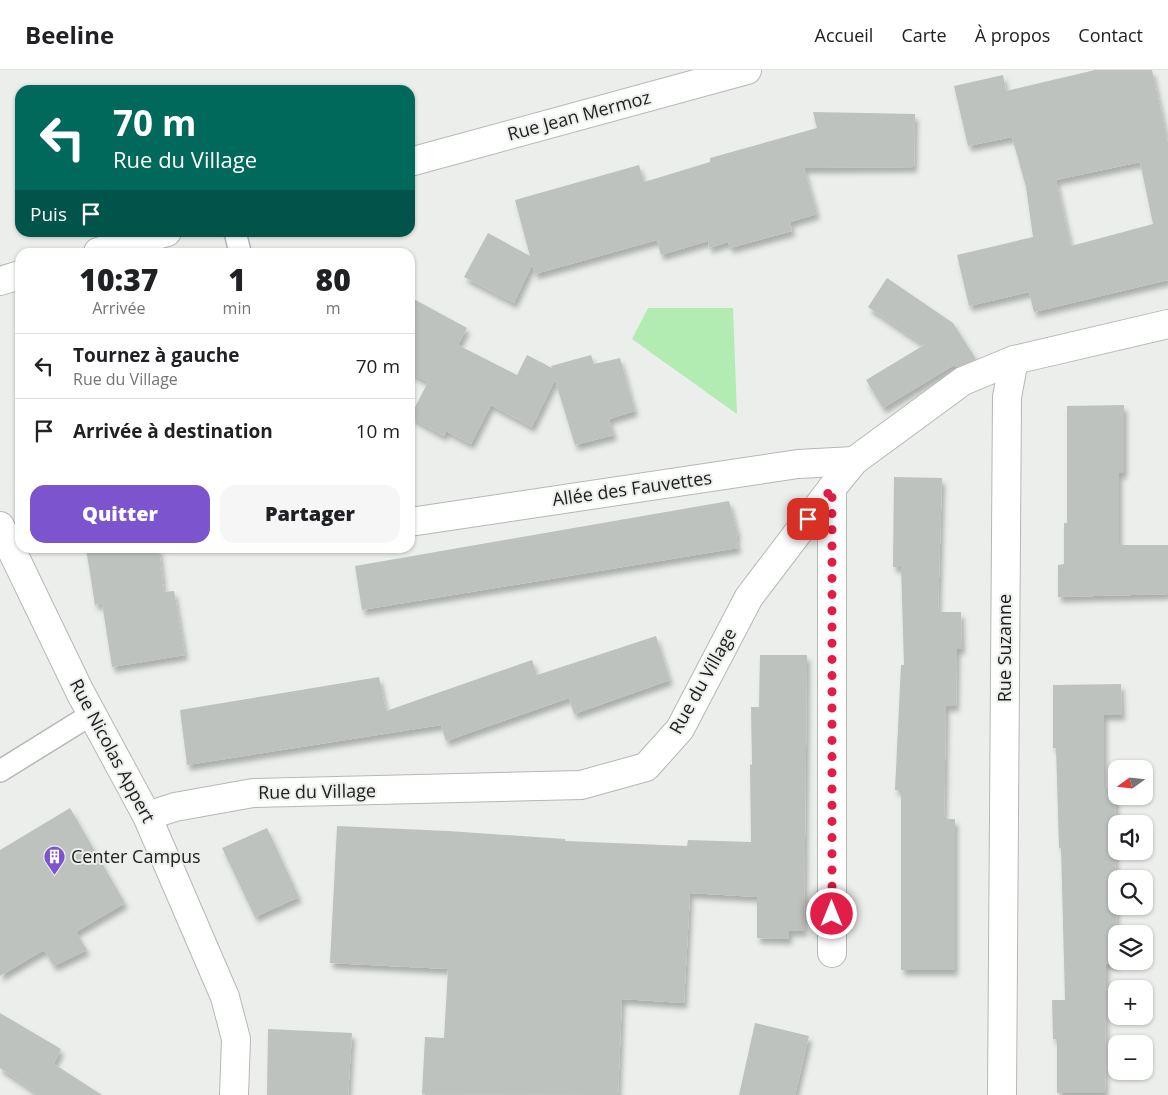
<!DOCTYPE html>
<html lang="fr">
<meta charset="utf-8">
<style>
body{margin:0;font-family:"Open Sans",sans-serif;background:#f6f6f6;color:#202124;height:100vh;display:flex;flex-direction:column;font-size:19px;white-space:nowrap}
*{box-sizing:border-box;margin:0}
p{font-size:16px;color:#757577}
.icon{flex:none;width:28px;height:28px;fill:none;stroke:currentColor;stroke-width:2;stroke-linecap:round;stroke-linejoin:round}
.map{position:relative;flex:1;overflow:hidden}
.details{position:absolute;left:15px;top:178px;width:400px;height:305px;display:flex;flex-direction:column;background:#fff;border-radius:15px;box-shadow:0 1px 4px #0004}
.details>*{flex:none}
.banner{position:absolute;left:15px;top:15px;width:400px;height:152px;border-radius:15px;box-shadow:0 1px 4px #0004;background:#00695c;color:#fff;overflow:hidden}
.needle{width:32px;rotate:255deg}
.fabs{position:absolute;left:1108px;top:690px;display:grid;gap:10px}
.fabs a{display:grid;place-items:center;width:45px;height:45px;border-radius:10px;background:#fff;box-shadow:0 1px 4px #0004;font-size:25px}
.pin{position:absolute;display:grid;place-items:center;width:42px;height:42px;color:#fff;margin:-21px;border-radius:10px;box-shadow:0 2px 8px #0006}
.me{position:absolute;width:55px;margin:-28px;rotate:0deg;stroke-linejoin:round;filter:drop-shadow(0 0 4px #0008)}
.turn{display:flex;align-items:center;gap:18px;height:105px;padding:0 15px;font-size:22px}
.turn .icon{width:65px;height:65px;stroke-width:2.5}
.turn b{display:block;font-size:35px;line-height:42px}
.then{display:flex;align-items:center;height:48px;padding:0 15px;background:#0003;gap:10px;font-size:19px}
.eta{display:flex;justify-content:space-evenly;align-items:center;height:85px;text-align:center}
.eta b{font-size:30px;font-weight:800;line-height:35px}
.primary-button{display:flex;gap:10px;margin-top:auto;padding:10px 15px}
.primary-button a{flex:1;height:58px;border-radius:15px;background:#7c54cd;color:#fff;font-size:20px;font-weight:800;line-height:58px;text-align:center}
.primary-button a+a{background:#f6f6f6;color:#202124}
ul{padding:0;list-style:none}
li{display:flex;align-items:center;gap:15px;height:65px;padding:0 15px;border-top:1px solid #e0e0e0}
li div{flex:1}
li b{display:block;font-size:19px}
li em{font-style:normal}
header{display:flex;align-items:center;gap:30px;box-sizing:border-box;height:70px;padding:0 25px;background:#fff;border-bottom:1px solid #e0e0e0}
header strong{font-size:24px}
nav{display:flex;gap:28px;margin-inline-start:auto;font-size:18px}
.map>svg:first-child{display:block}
.green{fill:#b3ecb3}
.building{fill:#bec2be;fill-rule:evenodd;filter:url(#shadow)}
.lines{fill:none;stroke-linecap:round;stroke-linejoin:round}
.lane-casing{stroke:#b5b8b5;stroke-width:24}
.street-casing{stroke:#b5b8b5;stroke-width:30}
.lane{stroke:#fff;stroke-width:21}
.street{stroke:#fff;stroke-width:28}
.route{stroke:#e11d48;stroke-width:9;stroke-dasharray:0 16.2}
.labels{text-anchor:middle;stroke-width:4;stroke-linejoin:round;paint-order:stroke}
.street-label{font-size:18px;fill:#1d1e1d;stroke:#ebeeea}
.poi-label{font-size:18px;fill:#1d1e1d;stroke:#ebeeea;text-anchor:start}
</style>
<header>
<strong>Beeline</strong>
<nav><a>Accueil</a><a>Carte</a><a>À propos</a><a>Contact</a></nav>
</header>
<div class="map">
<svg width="1168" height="1025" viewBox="0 0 1168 1025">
<defs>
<filter id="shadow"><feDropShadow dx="3" dy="5.5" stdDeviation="2.5" flood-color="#0004"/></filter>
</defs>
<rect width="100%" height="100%" fill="#ebeeea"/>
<polygon class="green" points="648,238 733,238 737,344 632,269"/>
<g class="building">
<path d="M 1095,0 L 1152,0 L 1168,73 L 1168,210 L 1034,242 L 1029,222 L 969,236 L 957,185 L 1033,167 L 1026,117 L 1012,67 L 968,76 L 954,16 L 1003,5 L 1006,21 ZM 1140,92 L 1153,154 L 1071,176 L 1056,110 Z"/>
<polygon points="813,42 915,44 914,97 804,98 817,144 790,152 792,161 730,178 728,172 709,178 708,171 661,185 657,170 535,204 532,195 514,233 464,207 488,163 530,186 515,130 639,95 644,112 710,92 710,88 817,58"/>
<polygon points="887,208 953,253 976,289 957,297 954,295 883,338 866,310 924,275 868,237"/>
<polygon points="410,227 467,258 458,275 517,305 527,285 552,298 551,296 591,285 594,294 620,288 635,341 609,349 614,365 575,375 555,310 532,357 491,335 471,374 446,361 444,366 410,347 428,312 410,303"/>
<polygon points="1124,335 1124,403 1119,403 1119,475 1168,475 1168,524 1058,527 1058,495 1064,494 1064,453 1067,453 1067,336"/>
<polygon points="894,407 942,408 938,542 961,542 962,579 957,579 956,636 946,636 944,749 955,749 955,900 901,900 901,720 895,720 901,595 904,595 901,497 893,497"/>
<polygon points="729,431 738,465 736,466 738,478 362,540 355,496"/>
<polygon points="86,478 159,478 164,522 174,521 185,585 112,597 102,533 95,535"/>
<polygon points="656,566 670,610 574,644 569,628 446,671 441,655 187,695 180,640 379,607 386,641 532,590 537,605"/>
<polygon points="760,585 807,585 804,861 789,861 789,869 757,868 757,827 690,823 684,933 622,929 618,1025 422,1024 425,967 444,968 448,899 330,893 337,756 448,761 565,769 565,771 687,776 688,770 751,772 750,694 752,695 751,637 759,637"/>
<polygon points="1121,614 1122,645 1104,645 1104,718 1116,718 1115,777 1117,894 1106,894 1105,1023 1057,1023 1057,969 1053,969 1052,930 1065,930 1061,778 1059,778 1056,678 1053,678 1053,615"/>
<polygon points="70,738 125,833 76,862 87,880 54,896 44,880 0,906 0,780"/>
<polygon points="267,758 299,827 255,847 222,778"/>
<polygon points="0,943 61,979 54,994 102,1025 40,1025 0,998"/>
<polygon points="755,953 809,966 795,1025 739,1025"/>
<polygon points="268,959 352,963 348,1025 267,1025"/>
</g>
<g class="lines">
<defs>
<g id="lane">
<polyline points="235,162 240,182"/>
<polyline points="0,701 92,644"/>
</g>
<g id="street">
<polyline points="410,92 747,0"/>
<polyline points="98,182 167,162"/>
<polyline points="0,211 20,205"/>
<polyline points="832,418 832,883"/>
<polyline points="410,452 798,394 854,391"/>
<polyline points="0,456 80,622 147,746 225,927 236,969 234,1025"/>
<polyline points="147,746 175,737 253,723 581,715 646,697 680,659 749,527 832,418 854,391 963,311 1014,290 1168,254"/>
<polyline points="1002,1025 1007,327 1014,290"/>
</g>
</defs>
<use href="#lane" class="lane-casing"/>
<use href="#street" class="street-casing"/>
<use href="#lane" class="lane"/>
<use href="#street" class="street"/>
</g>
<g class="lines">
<polyline class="route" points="808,449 832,418 832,844"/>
</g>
<defs>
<symbol id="building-pin" viewBox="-11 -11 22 30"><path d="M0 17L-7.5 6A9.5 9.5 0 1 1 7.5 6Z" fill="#7c54cd" stroke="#ebeeea"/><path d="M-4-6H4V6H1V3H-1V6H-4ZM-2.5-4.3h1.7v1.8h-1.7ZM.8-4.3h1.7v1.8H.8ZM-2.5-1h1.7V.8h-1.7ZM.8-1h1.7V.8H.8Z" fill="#fff"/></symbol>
</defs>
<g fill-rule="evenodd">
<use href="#building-pin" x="42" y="774" width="25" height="34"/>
</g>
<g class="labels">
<g class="street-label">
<text transform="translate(579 46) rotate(-15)" y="6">Rue Jean Mermoz</text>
<text transform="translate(632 419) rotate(-8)" y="6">Allée des Fauvettes</text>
<text transform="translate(1005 578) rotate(-90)" y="6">Rue Suzanne</text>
<text transform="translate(703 611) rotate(-61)" y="6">Rue du Village</text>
<text transform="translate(112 681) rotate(62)" y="6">Rue Nicolas Appert</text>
<text transform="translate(317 722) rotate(-1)" y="6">Rue du Village</text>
</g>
<g class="poi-label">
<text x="71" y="793">Center Campus</text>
</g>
</g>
</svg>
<div class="fabs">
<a><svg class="needle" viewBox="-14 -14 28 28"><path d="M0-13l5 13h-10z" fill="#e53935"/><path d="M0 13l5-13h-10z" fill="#757577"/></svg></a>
<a><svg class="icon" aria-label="sound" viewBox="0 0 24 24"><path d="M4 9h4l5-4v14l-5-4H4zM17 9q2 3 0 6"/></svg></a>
<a><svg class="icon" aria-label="search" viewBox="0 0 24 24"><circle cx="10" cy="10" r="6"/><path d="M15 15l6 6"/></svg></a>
<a><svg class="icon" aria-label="layers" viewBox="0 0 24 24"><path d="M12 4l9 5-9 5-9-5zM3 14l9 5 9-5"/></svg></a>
<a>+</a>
<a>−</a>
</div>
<div class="pin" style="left:808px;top:449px;background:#d93025"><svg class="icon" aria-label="arrive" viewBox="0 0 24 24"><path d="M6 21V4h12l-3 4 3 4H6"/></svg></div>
<svg class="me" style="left:832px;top:844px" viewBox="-20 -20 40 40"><circle r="17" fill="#e11d48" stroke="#fff" stroke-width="3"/><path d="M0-11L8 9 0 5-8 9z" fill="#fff"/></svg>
<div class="banner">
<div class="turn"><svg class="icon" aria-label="left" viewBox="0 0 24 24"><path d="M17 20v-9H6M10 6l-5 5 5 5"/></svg><div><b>70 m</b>Rue du Village</div></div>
<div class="then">Puis<svg class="icon" aria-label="arrive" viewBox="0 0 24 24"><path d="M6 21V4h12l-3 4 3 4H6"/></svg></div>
</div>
<section class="details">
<div class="eta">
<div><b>10:37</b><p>Arrivée</p></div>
<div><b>1</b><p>min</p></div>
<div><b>80</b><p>m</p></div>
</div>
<ul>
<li><svg class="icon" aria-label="left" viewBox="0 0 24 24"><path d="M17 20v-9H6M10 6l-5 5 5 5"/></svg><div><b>Tournez à gauche</b><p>Rue du Village</p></div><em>70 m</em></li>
<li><svg class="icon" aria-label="arrive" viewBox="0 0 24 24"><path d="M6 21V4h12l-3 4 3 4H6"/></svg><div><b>Arrivée à destination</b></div><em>10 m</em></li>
</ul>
<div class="primary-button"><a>Quitter</a><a>Partager</a></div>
</section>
</div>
